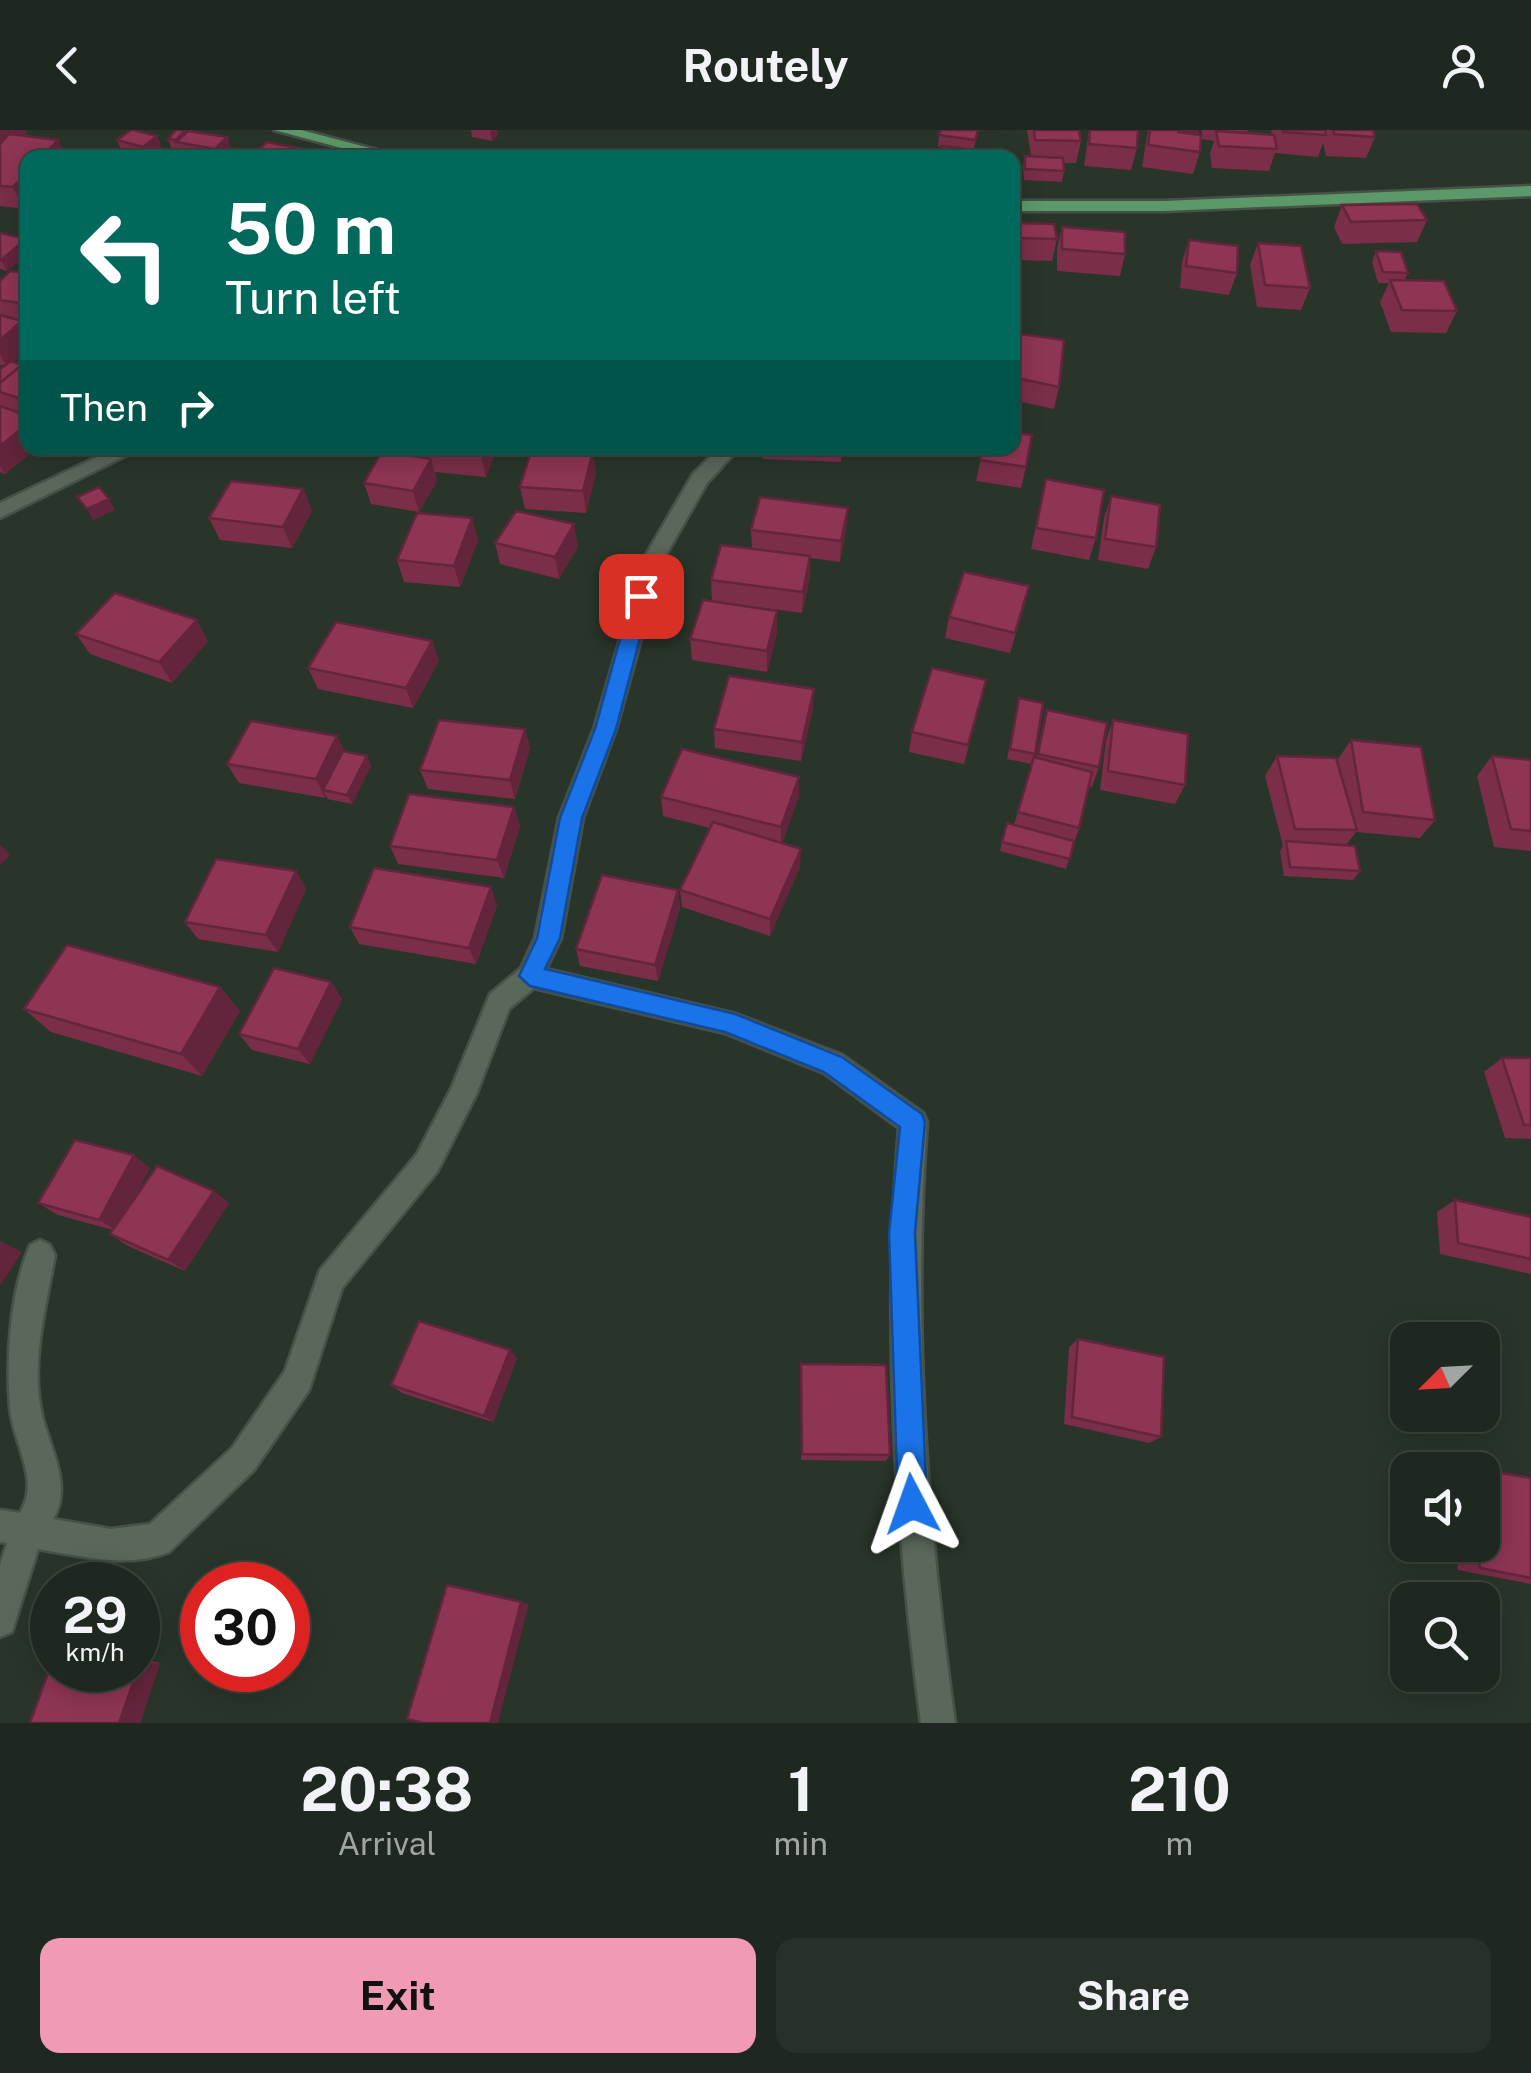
<!DOCTYPE html>
<style>
body{margin:0;font-family:"Public Sans",sans-serif;background:#273029;color:#f1f3f6;height:100vh;display:flex;flex-direction:column;font-size:38px;white-space:nowrap}
*{box-sizing:border-box;margin:0}
p{font-size:32px;color:#a1a6a5}
.icon{flex:none;width:55px;height:55px;fill:none;stroke:currentColor;stroke-width:2;stroke-linecap:round;stroke-linejoin:round}
.map{position:relative;height:1593px;overflow:hidden}
.panel{display:flex;flex-direction:column;background:#1f2820;flex:1}
.panel>*{flex:none}
.top-card{position:absolute;left:20px;top:20px;width:1000px;height:305px;border-radius:20px;box-shadow:0 5px 25px #0003,0 0 0 2px #3c443e;background:#00695c;color:#fff;overflow:hidden}
.needle{width:65px;rotate:246deg}
.tools{position:absolute;left:1390px;top:1192px;display:grid;gap:20px}
.tools a{display:grid;place-items:center;width:110px;height:110px;border-radius:20px;background:#1f2820;box-shadow:0 5px 25px #0003,0 0 0 2px #3c443e;font-size:50px}
.speed{position:absolute;left:30px;top:1432px;display:flex;gap:20px;font-size:50px;font-weight:700;text-align:center}
.speed>*{display:grid;place-content:center;width:130px;height:130px;border-radius:50%;background:#1f2820;box-shadow:0 5px 25px #0003,0 0 0 2px #3c443e;line-height:1}
.speed small{font-size:25px;font-weight:400}
.speed .limit{border:15px solid #d22;background:#fff;color:#111}
.pin{position:absolute;display:grid;place-items:center;width:85px;height:85px;color:#fff;margin:-42px;border-radius:20px;box-shadow:0 5px 15px #0006}
.me{position:absolute;width:110px;margin:-55px;rotate:356deg;stroke-linejoin:round;filter:drop-shadow(0 0 8px #0008)}
.turn{display:flex;align-items:center;gap:35px;height:210px;padding:0 40px;font-size:45px}
.turn .icon{width:130px;height:130px;stroke-width:2.5}
.turn b{display:block;font-size:70px;line-height:85px}
.then{display:flex;align-items:center;height:95px;padding:0 40px;background:#0003;gap:20px;font-size:38px}
.eta{display:flex;justify-content:space-evenly;align-items:center;height:170px;text-align:center}
.eta b{font-size:60px;font-weight:700;line-height:70px}
.button{display:flex;gap:20px;margin-top:auto;padding:20px 40px}
.button a{flex:1;height:115px;border-radius:20px;background:#f19ab3;color:#111;font-size:40px;font-weight:700;line-height:115px;text-align:center}
.button a+a{background:#273029;color:#f1f3f6}
header{display:flex;justify-content:space-between;align-items:center;height:130px;padding:0 40px;background:#1f2820;font-size:45px;font-weight:700}
.map>svg:first-child{display:block}
.lines{fill:none;stroke-linecap:round;stroke-linejoin:round}
.minor-casing{stroke:#475148;stroke-width:5}
.major-casing{stroke:#475148;stroke-width:5}
.minor{fill:#5a675b;fill-rule:evenodd}
.major{fill:#5c9968;fill-rule:evenodd}
.wall{fill:#7a2e48}
.shaded-wall{fill:#63253b}
.building{fill:#8e3554;stroke:#63253b;stroke-width:2.5}
.route{fill:#1a73e8;stroke:#114b97;stroke-width:2.5}
</style>
<header><svg class="icon" aria-label="back" viewBox="0 0 24 24"><path d="M15 5l-7 7 7 7"/></svg>Routely<svg class="icon" aria-label="person" viewBox="0 0 24 24"><circle cx="12" cy="8" r="4"/><path d="M4 21q1-7 8-7t8 7"/></svg></header>
<div class="map">
<svg width="1531" height="1593" viewBox="0 0 1531 1593">
<rect width="100%" height="100%" fill="#29352b"/>
<g class="lines">
<defs>
<g id="minor">
<polygon points="116,318 141,318 0,388 0,373"/>
<path d="M 719,318 L 739,318 L 707,353 L 663,430 L 616,599 L 583,688 L 561,808 L 546,839 L 736,884 L 842,925 L 923,983 L 927,992 C 912,1194 927,1392 955,1593 L 921,1593 C 895,1394 882,1198 899,998 L 824,943 L 725,903 L 534,858 L 509,879 L 476,965 L 437,1042 L 342,1158 L 309,1260 L 254,1340 L 169,1422 C 127,1439 81,1426 38,1419 L 12,1502 L 0,1507 L 0,1435 L 7,1413 L 0,1412 L 0,1380 L 20,1383 C 41,1349 13,1314 10,1278 C 6,1226 10,1163 30,1115 L 40,1110 L 50,1115 L 55,1125 C 46,1177 30,1233 42,1285 C 50,1318 73,1357 53,1389 L 111,1399 L 150,1394 L 232,1318 L 285,1241 L 320,1140 L 417,1024 L 451,959 L 490,864 L 521,838 L 535,808 L 559,688 L 594,599 L 643,430 L 693,344 Z"/>
</g>
<g id="major">
<polygon points="274,0 301,0 408,28 379,28"/>
<polygon points="1531,56 1531,66 1164,81 1012,81 1012,71 1164,71"/>
</g>
</defs>
<use href="#minor" class="minor-casing"/>
<use href="#major" class="major-casing"/>
<use href="#minor" class="minor"/>
<use href="#major" class="major"/>
</g>
<g class="wall">
<polygon points="0,0 25,0 27,3 24,6 58,10 66,28 28,28 24,79 0,76"/>
<polygon points="186,0 187,2 227,7 231,18 222,28 205,28 180,23 179,21 172,20 168,9"/>
<polygon points="471,0 497,0 498,5 492,11 472,7"/>
<polygon points="1027,0 1079,0 1081,11 1076,33 1063,33 1064,41 1062,52 1024,50 1023,37 1025,26 1031,26"/>
<polygon points="1089,0 1138,0 1137,18 1131,40 1084,36"/>
<polygon points="1148,0 1198,0 1200,22 1193,44 1142,37"/>
<polygon points="1202,0 1248,0 1247,3 1272,5 1271,0 1373,0 1375,7 1366,28 1326,26 1323,13 1318,27 1275,23 1269,41 1212,38 1210,23 1214,11 1202,9"/>
<polygon points="939,5 977,7 973,21 938,16"/>
<polygon points="157,6 161,17 147,28 122,21 117,10"/>
<polygon points="1342,75 1427,90 1417,112 1342,114 1334,97"/>
<polygon points="1012,93 1057,109 1052,131 1012,130"/>
<polygon points="1062,97 1125,124 1120,146 1057,141 1057,119"/>
<polygon points="0,103 28,112 28,124 7,141 0,139"/>
<polygon points="1189,110 1237,143 1229,165 1180,158 1182,132"/>
<polygon points="1258,113 1310,158 1301,180 1257,177 1250,135"/>
<polygon points="1376,121 1408,143 1404,150 1457,181 1446,203 1391,202 1380,172 1389,153 1378,153 1372,132"/>
<polygon points="28,143 28,194 23,193 28,201 28,219 13,232 28,236 28,318 5,344 0,342 0,239 4,236 0,235 0,151"/>
<polygon points="1012,203 1059,257 1054,279 1012,270"/>
<polygon points="417,318 497,318 486,347 435,342 437,351 419,382 371,374 364,353 418,327"/>
<polygon points="763,318 842,318 841,332 763,329"/>
<polygon points="983,318 1026,337 1021,358 976,351"/>
<polygon points="596,342 586,383 525,379 520,357"/>
<polygon points="1046,349 1096,408 1089,430 1031,419"/>
<polygon points="303,359 312,381 292,418 220,410 209,388"/>
<polygon points="1111,366 1156,417 1148,439 1098,430 1104,388"/>
<polygon points="848,378 846,399 840,432 810,428 810,448 802,483 712,471 711,450 752,419 751,400"/>
<polygon points="472,388 478,410 460,457 404,452 397,430"/>
<polygon points="495,413 578,416 559,449 500,434"/>
<polygon points="1024,477 1010,523 945,508 949,487"/>
<polygon points="777,481 777,502 767,542 692,530 690,509"/>
<polygon points="76,504 208,511 172,553 90,524"/>
<polygon points="432,511 439,531 413,578 318,559 308,538"/>
<polygon points="1019,568 1043,573 1034,627 1036,628 1047,580 1099,637 1092,657 1089,656 1079,698 1066,739 1000,721 1007,693 1014,695 1032,634 1007,629"/>
<polygon points="981,570 964,634 909,622 912,602"/>
<polygon points="813,579 801,631 715,618 714,599"/>
<polygon points="1113,590 1185,655 1175,674 1100,660 1106,610"/>
<polygon points="525,599 530,618 515,669 428,659 420,640"/>
<polygon points="337,606 345,622 367,626 371,636 352,674 328,669 326,666 325,668 239,653 227,634"/>
<polygon points="1351,610 1435,690 1420,708 1356,702 1346,715 1360,741 1353,750 1284,746 1280,721 1283,716 1265,646 1277,626 1340,642 1338,629"/>
<polygon points="1492,626 1531,630 1531,721 1494,717 1477,646"/>
<polygon points="799,666 782,713 800,737 770,806 682,777 680,760 710,698 663,686 661,667"/>
<polygon points="514,677 520,696 504,748 398,734 390,716"/>
<polygon points="296,741 306,759 278,822 198,809 185,792"/>
<polygon points="678,760 680,778 658,851 580,836 576,819"/>
<polygon points="497,775 476,834 359,814 350,797"/>
<polygon points="331,852 342,869 310,934 252,920 239,904"/>
<polygon points="220,857 240,881 202,946 51,902 24,879"/>
<polygon points="1502,928 1531,928 1531,1009 1505,1008 1484,942"/>
<polygon points="150,1038 132,1072 214,1061 229,1073 185,1141 128,1116 110,1104 113,1100 58,1085 38,1073"/>
<polygon points="1455,1070 1531,1087 1531,1144 1440,1124 1437,1082"/>
<polygon points="1078,1209 1161,1307 1149,1313 1064,1294 1069,1217"/>
<polygon points="517,1228 493,1292 402,1263 391,1255"/>
<polygon points="801,1234 890,1325 886,1331 801,1330"/>
<polygon points="1467,1337 1531,1348 1531,1454 1458,1440 1455,1415 1482,1415 1482,1340 1455,1340"/>
<polygon points="138,1528 160,1533 140,1593 30,1593 138,1540"/>
</g>
<g class="shaded-wall">
<polygon points="0,0 25,0 27,3 4,23 0,14"/>
<polygon points="490,0 497,0 498,5 492,11"/>
<polygon points="157,6 161,17 148,28 143,17"/>
<polygon points="227,7 231,18 222,28 218,28 215,19"/>
<polygon points="58,10 66,28 41,28"/>
<polygon points="303,19 306,28 294,28"/>
<polygon points="28,42 28,76 24,79 13,57"/>
<polygon points="26,109 28,124 7,141 1,130"/>
<polygon points="22,191 28,201 28,219 7,237 0,224 0,210"/>
<polygon points="28,293 28,318 38,318 5,344 0,336 0,316"/>
<polygon points="484,318 497,318 486,347 481,325"/>
<polygon points="593,321 596,342 586,383 583,361"/>
<polygon points="431,329 437,351 419,382 413,361"/>
<polygon points="303,359 312,381 292,418 283,397"/>
<polygon points="109,369 115,380 93,390 87,379"/>
<polygon points="848,378 846,399 840,432 841,411"/>
<polygon points="472,388 478,410 460,457 454,436"/>
<polygon points="574,394 578,416 559,449 555,427"/>
<polygon points="810,426 810,448 802,483 803,462"/>
<polygon points="777,481 777,502 767,542 767,521"/>
<polygon points="197,490 208,511 172,553 159,532"/>
<polygon points="432,511 439,531 413,578 406,558"/>
<polygon points="814,559 813,579 801,631 802,612"/>
<polygon points="525,599 530,618 515,669 510,650"/>
<polygon points="337,606 346,625 323,660 326,666 325,668 316,649"/>
<polygon points="367,626 371,636 352,674 347,665"/>
<polygon points="799,647 799,666 781,716 781,697"/>
<polygon points="514,677 520,696 504,748 497,730"/>
<polygon points="0,714 10,725 0,735"/>
<polygon points="801,719 800,737 770,806 770,789"/>
<polygon points="296,741 306,759 278,822 266,805"/>
<polygon points="491,757 497,775 476,834 469,818"/>
<polygon points="678,760 680,778 658,851 655,835"/>
<polygon points="331,852 342,869 310,934 298,919"/>
<polygon points="220,857 240,881 202,946 181,924"/>
<polygon points="134,1025 150,1038 117,1101 99,1090"/>
<polygon points="214,1061 229,1073 185,1141 168,1130"/>
<polygon points="1,1111 22,1122 0,1156 0,1112"/>
<polygon points="510,1220 517,1228 493,1292 484,1286"/>
<polygon points="521,1472 529,1474 498,1593 490,1593"/>
<polygon points="140,1533 160,1533 140,1593 119,1593"/>
</g>
<g class="building">
<polygon points="131,0 133,0 157,6 143,17 117,10"/>
<polygon points="176,0 185,0 176,10 168,9"/>
<polygon points="941,0 978,0 975,10 939,5"/>
<polygon points="1034,0 1079,0 1081,11 1035,10"/>
<polygon points="1090,0 1138,0 1137,18 1089,14"/>
<polygon points="1150,0 1198,0 1198,2 1177,2 1201,5 1200,22 1148,15"/>
<polygon points="1283,0 1325,0 1326,5 1283,2"/>
<polygon points="1333,0 1373,0 1375,7 1334,4"/>
<polygon points="188,1 227,7 215,19 176,12"/>
<polygon points="1216,1 1274,5 1277,19 1219,16"/>
<polygon points="9,4 58,10 41,28 28,28 28,42 13,57 0,56 0,14"/>
<polygon points="267,12 303,19 294,28 273,28 253,24"/>
<polygon points="942,16 966,19 964,28 939,27"/>
<polygon points="311,22 324,25 321,28 306,28"/>
<polygon points="1025,26 1063,28 1064,41 1025,39"/>
<polygon points="1417,74 1427,90 1351,92 1342,75"/>
<polygon points="1012,93 1054,94 1057,109 1012,108"/>
<polygon points="1062,97 1125,102 1125,124 1062,119"/>
<polygon points="0,103 26,109 1,130 0,129"/>
<polygon points="1189,110 1238,116 1237,143 1186,136"/>
<polygon points="1258,113 1301,116 1310,158 1265,155"/>
<polygon points="1376,121 1401,122 1408,143 1383,142"/>
<polygon points="10,141 28,143 28,174 0,170 0,151"/>
<polygon points="1390,150 1444,151 1457,181 1402,180"/>
<polygon points="0,185 22,191 0,210"/>
<polygon points="1012,203 1064,210 1059,257 1012,247"/>
<polygon points="11,231 22,235 0,253 0,239"/>
<polygon points="23,234 28,236 28,271 0,262 0,253"/>
<polygon points="0,276 28,286 28,293 0,316"/>
<polygon points="1012,302 1032,305 1026,337 980,330 983,318 1012,318"/>
<polygon points="417,318 484,318 481,325 416,320"/>
<polygon points="532,318 593,321 583,361 520,357"/>
<polygon points="382,321 431,329 413,361 364,353"/>
<polygon points="1046,349 1104,360 1096,408 1036,398"/>
<polygon points="231,351 303,359 283,397 209,388"/>
<polygon points="99,357 109,369 87,379 77,367"/>
<polygon points="1111,366 1160,375 1156,417 1105,409"/>
<polygon points="760,367 848,378 841,411 751,400"/>
<polygon points="516,381 574,394 555,427 495,413"/>
<polygon points="417,383 472,388 454,436 397,430"/>
<polygon points="721,415 810,426 803,462 711,450"/>
<polygon points="964,442 1029,456 1015,503 949,487"/>
<polygon points="115,463 197,490 159,532 76,504"/>
<polygon points="703,470 777,481 767,521 690,509"/>
<polygon points="336,492 432,511 406,558 308,538"/>
<polygon points="932,538 986,550 968,615 912,602"/>
<polygon points="729,546 814,559 802,612 714,599"/>
<polygon points="1019,568 1043,573 1035,624 1010,619"/>
<polygon points="1047,580 1107,593 1099,637 1038,624"/>
<polygon points="439,590 525,599 510,650 420,640"/>
<polygon points="1113,590 1188,604 1185,655 1108,641"/>
<polygon points="251,591 337,606 316,649 227,634"/>
<polygon points="1351,610 1421,617 1435,690 1363,682"/>
<polygon points="682,619 799,647 781,697 661,667"/>
<polygon points="343,621 367,626 347,665 323,660"/>
<polygon points="1277,626 1336,628 1357,700 1295,699"/>
<polygon points="1492,626 1531,630 1531,701 1511,699"/>
<polygon points="1034,627 1092,642 1079,698 1018,682"/>
<polygon points="409,664 514,677 497,730 390,716"/>
<polygon points="713,692 801,719 770,789 680,760"/>
<polygon points="1007,693 1074,711 1070,729 1002,712"/>
<polygon points="1286,711 1355,716 1360,741 1290,737"/>
<polygon points="216,729 296,741 266,805 185,792"/>
<polygon points="374,738 491,757 469,818 350,797"/>
<polygon points="602,745 678,760 655,835 576,819"/>
<polygon points="67,815 220,857 181,924 24,879"/>
<polygon points="274,838 331,852 298,919 239,904"/>
<polygon points="1502,928 1531,928 1531,995 1524,995"/>
<polygon points="75,1010 134,1025 99,1090 38,1073"/>
<polygon points="157,1036 214,1061 168,1130 110,1104"/>
<polygon points="1455,1070 1531,1087 1531,1129 1458,1113"/>
<polygon points="419,1191 510,1220 484,1286 391,1255"/>
<polygon points="1078,1209 1164,1227 1161,1307 1072,1287"/>
<polygon points="801,1234 886,1235 890,1325 802,1324"/>
<polygon points="1467,1337 1531,1348 1531,1448 1480,1438 1477,1415 1482,1415 1482,1340 1468,1340"/>
<polygon points="447,1455 521,1472 490,1593 424,1593 407,1589"/>
<polygon points="52,1532 52,1540 138,1540 138,1532 140,1533 119,1593 30,1593"/>
</g>
<polygon class="route" points="641,460 651,466 616,599 582,688 560,808 545,839 735,884 842,927 922,984 925,992 915,1103 927,1374 923,1384 912,1388 902,1384 898,1374 889,1103 900,997 824,942 725,902 530,856 519,846 537,808 560,688 595,599 632,466"/>
</svg>
<div class="tools">
<a><svg class="needle" viewBox="-14 -14 28 28"><path d="M0-13l5 13h-10z" fill="#e53935"/><path d="M0 13l5-13h-10z" fill="#a1a6a5"/></svg></a>
<a><svg class="icon" aria-label="sound" viewBox="0 0 24 24"><path d="M4 9h4l5-4v14l-5-4H4zM17 9q2 3 0 6"/></svg></a>
<a><svg class="icon" aria-label="search" viewBox="0 0 24 24"><circle cx="10" cy="10" r="6"/><path d="M15 15l6 6"/></svg></a>
</div>
<div class="speed"><div>29<small>km/h</small></div><div class="limit">30</div></div>
<div class="pin" style="left:641px;top:466px;background:#d93025"><svg class="icon" aria-label="arrive" viewBox="0 0 24 24"><path d="M6 21V4h12l-3 4 3 4H6"/></svg></div>
<svg class="me" style="left:912px;top:1374px" viewBox="-20 -20 40 40"><path d="M0-17L14 15 0 8-14 15z" fill="#1a73e8" stroke="#fff" stroke-width="4"/></svg>
<div class="top-card">
<div class="turn"><svg class="icon" aria-label="left" viewBox="0 0 24 24"><path d="M17 20v-9H6M10 6l-5 5 5 5"/></svg><div><b>50 m</b>Turn left</div></div>
<div class="then">Then<svg class="icon" aria-label="right" viewBox="0 0 24 24"><path d="M7 20v-9h11M14 6l5 5-5 5"/></svg></div>
</div>
</div>
<section class="panel">
<div class="eta">
<div><b>20:38</b><p>Arrival</p></div>
<div><b>1</b><p>min</p></div>
<div><b>210</b><p>m</p></div>
</div>
<div class="button"><a>Exit</a><a>Share</a></div>
</section>
